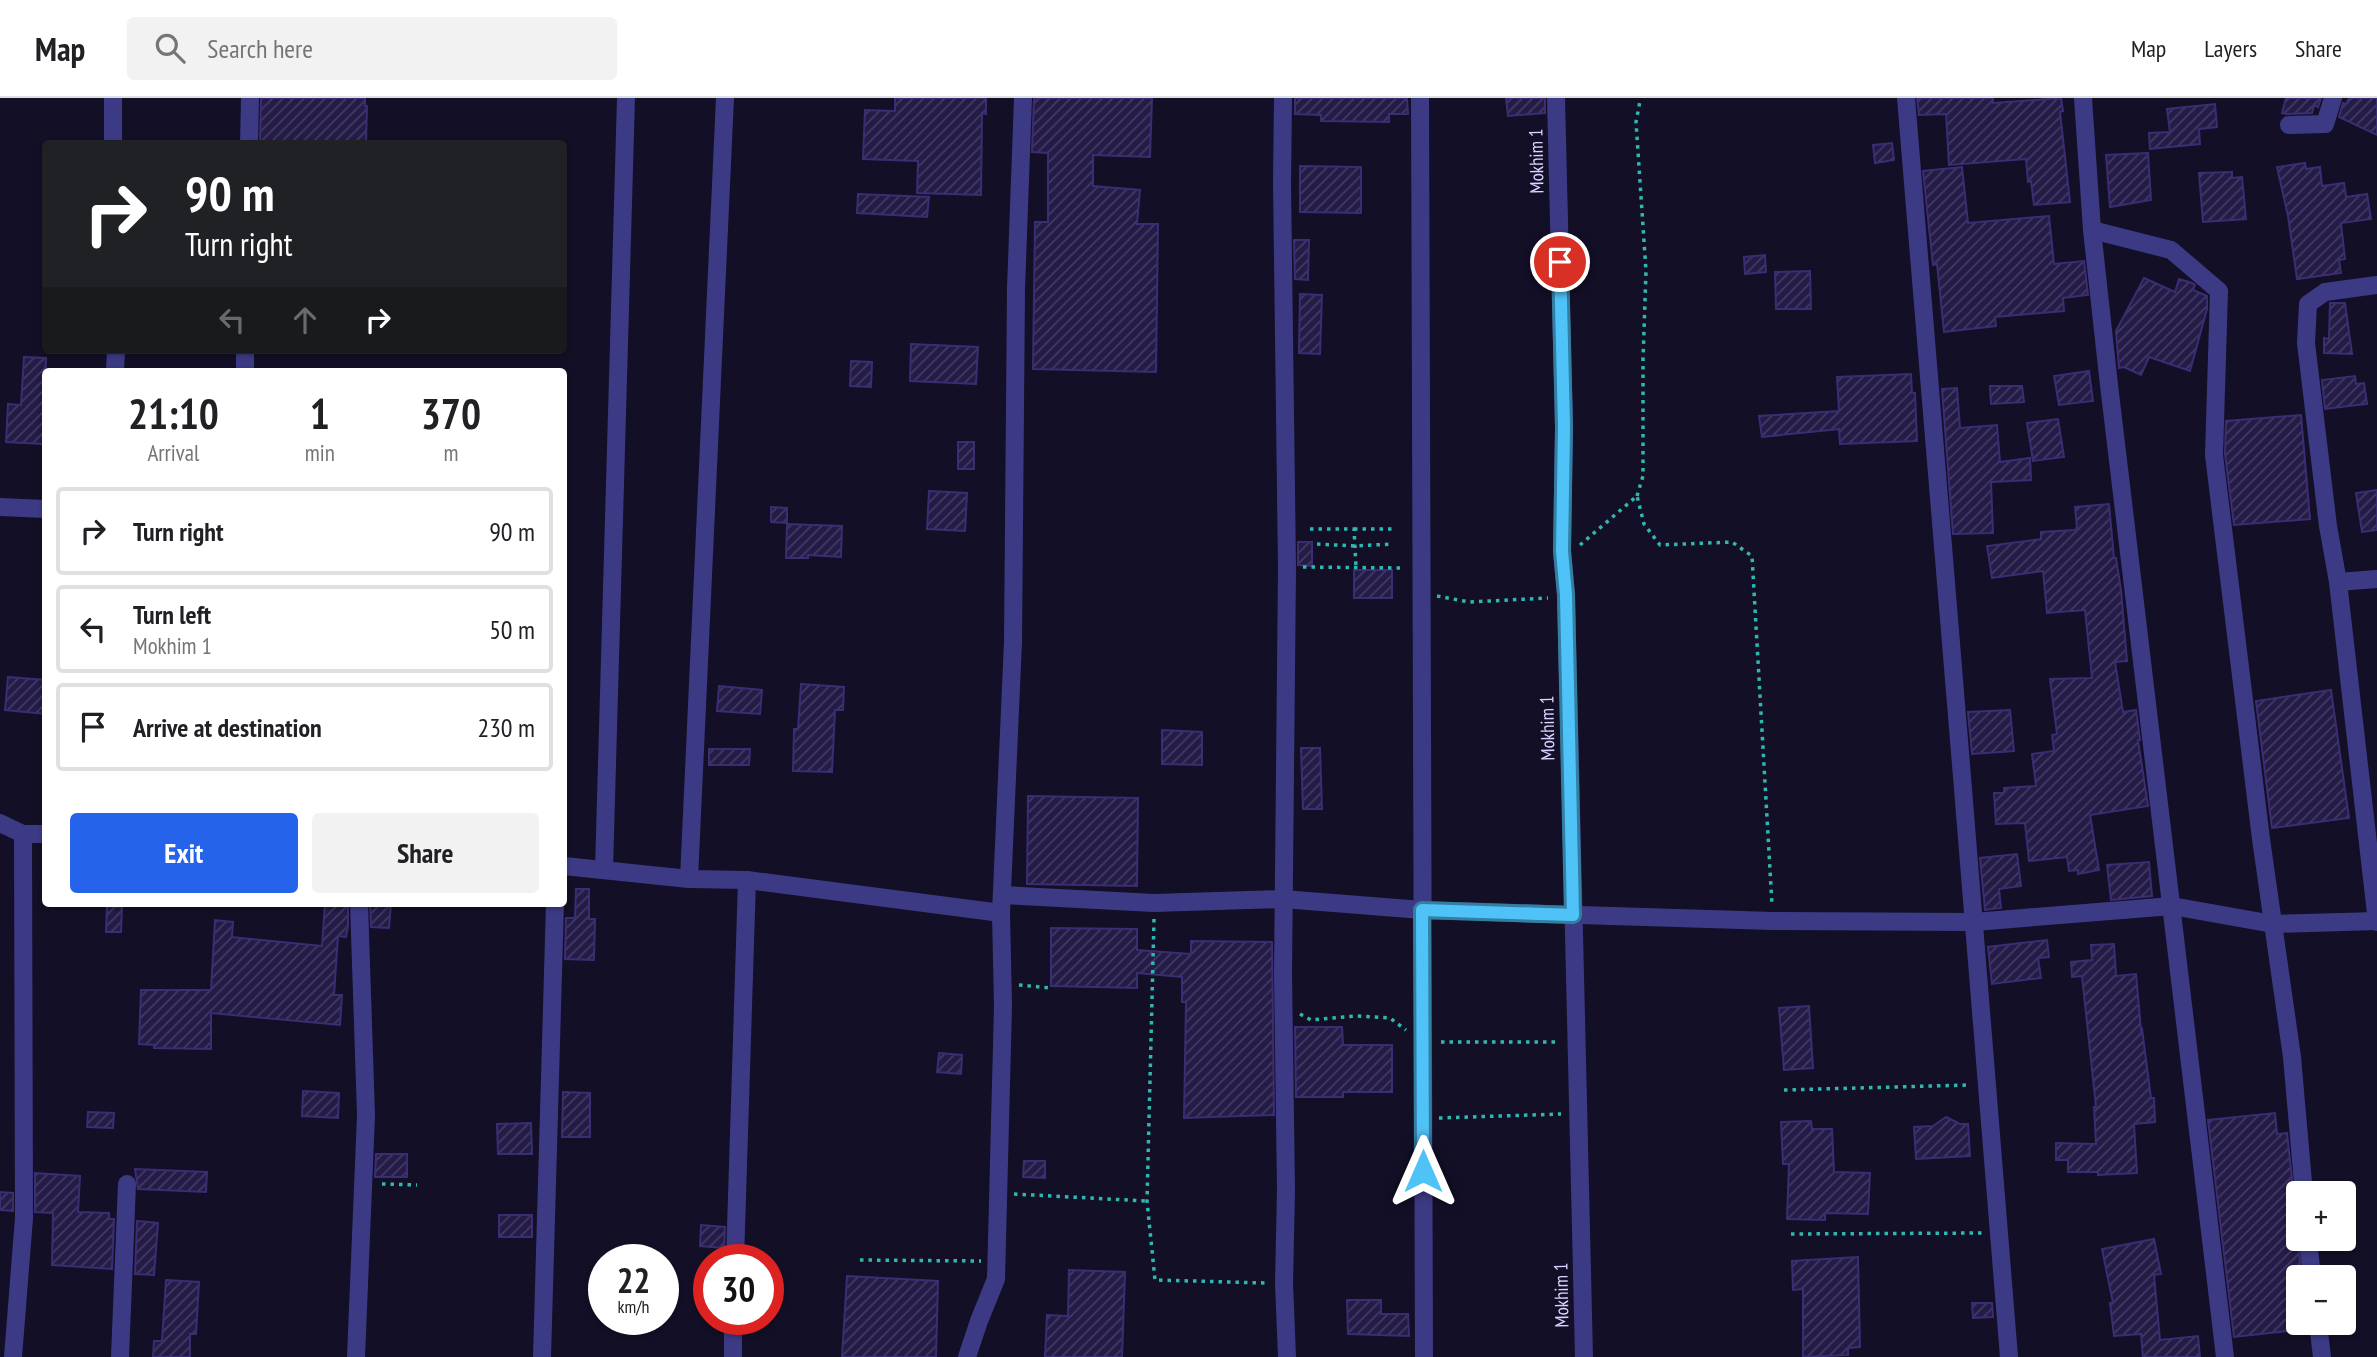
<!DOCTYPE html>
<meta charset="utf-8">
<style>
body{margin:0;font-family:"PT Sans Narrow",sans-serif;background:#f2f2f2;color:#202124;height:100vh;display:flex;flex-direction:column;font-size:26px;white-space:nowrap}
*{box-sizing:border-box;margin:0}
p{font-size:23px;color:#757577}
.icon{flex:none;width:38px;height:38px;fill:none;stroke:currentColor;stroke-width:2;stroke-linecap:round;stroke-linejoin:round}
.map{position:relative;flex:1;overflow:hidden}
.panel{position:absolute;left:42px;top:270px;width:525px;height:539px;display:flex;flex-direction:column;background:#fff;border-radius:7px;box-shadow:0 2px 5px #0004}
.panel>*{flex:none}
.banner{position:absolute;left:42px;top:42px;width:525px;height:214px;border-radius:7px;box-shadow:0 2px 5px #0004;background:#202124;color:#fff;overflow:hidden}
.tools{position:absolute;left:2286px;top:1083px;display:grid;gap:14px}
.tools a{display:grid;place-items:center;width:70px;height:70px;border-radius:7px;background:#fff;box-shadow:0 2px 5px #0004;font-size:35px}
.speed{position:absolute;left:588px;top:1146px;display:flex;gap:14px;font-size:35px;font-weight:700;text-align:center}
.speed>*{display:grid;place-content:center;width:91px;height:91px;border-radius:50%;background:#fff;box-shadow:0 2px 5px #0004;line-height:1}
.speed small{font-size:18px;font-weight:400}
.speed .limit{border:10px solid #d22;background:#fff;color:#111}
.pin{position:absolute;display:grid;place-items:center;width:60px;height:60px;color:#fff;margin:-30px;border:4px solid #fff;border-radius:50%;box-shadow:0 2px 7px #0007}
.me{position:absolute;width:77px;margin:-38px;rotate:0deg;stroke-linejoin:round;filter:drop-shadow(0 0 5px #0008)}
.turn{display:flex;align-items:center;gap:24px;height:147px;padding:0 28px;font-size:32px}
.turn .icon{width:91px;height:91px;stroke-width:2.5}
.turn b{display:block;font-size:49px;line-height:60px}
.lanes{display:flex;align-items:center;height:66px;padding:0 28px;background:#0003;justify-content:center;gap:35px;direction:ltr}
.lanes .off{opacity:.35}
.eta{display:flex;justify-content:space-evenly;align-items:center;height:119px;text-align:center}
.eta b{font-size:42px;font-weight:600;line-height:49px}
.primary-button{display:flex;gap:14px;margin-top:auto;padding:14px 28px}
.primary-button a{flex:1;height:80px;border-radius:7px;background:#2563eb;color:#fff;font-size:28px;font-weight:600;line-height:80px;text-align:center}
.primary-button a+a{background:#f2f2f2;color:#202124}
ul{padding:0;list-style:none}
li{display:flex;align-items:center;gap:21px;height:88px;margin:0 14px 10px;padding:0 14px;border:4px solid #e0e0e0;border-radius:7px}
li div{flex:1}
li b{display:block;font-size:26px}
li em{font-style:normal}
header{display:flex;align-items:center;gap:42px;box-sizing:border-box;height:98px;padding:0 35px;background:#fff;border-bottom:2px solid #e0e0e0}
header strong{font-size:33px}
nav{display:flex;gap:38px;margin-inline-start:auto;font-size:24px}
.search{width:490px;height:63px;background:#f2f2f2;display:flex;align-items:center;gap:18px;box-sizing:border-box;padding:0 24px;border-radius:7px;color:#757577;font-size:26px}
.map>svg:first-child{display:block}
.building{fill:url(#building-hatch);stroke:#3b2d73;stroke-width:2}
.lines{fill:none;stroke-linecap:round;stroke-linejoin:round}
.path{stroke:#2fb8b0;stroke-width:3.5;stroke-dasharray:3.5 5;stroke-linecap:butt}
.minor{stroke:#3d3a85;stroke-width:18}
.tertiary{stroke:#3d3a85;stroke-width:18}
.route-casing{stroke:#337fa1;stroke-width:18}
.route{stroke:#4fc3f7;stroke-width:12}
.labels{text-anchor:middle;stroke-width:5;stroke-linejoin:round;paint-order:stroke}
.street-label{font-size:19px;fill:#d9d4ff;stroke:#130f26}
</style>
<header>
<strong>Map</strong>
<div class="search"><svg class="icon" aria-label="search" viewBox="0 0 24 24"><circle cx="10" cy="10" r="6"/><path d="M15 15l6 6"/></svg>Search here</div>
<nav><a>Map</a><a>Layers</a><a>Share</a></nav>
</header>
<div class="map">
<svg width="2377" height="1259" viewBox="0 0 2377 1259">
<defs>
<pattern id="building-hatch" width="6" height="6" patternUnits="userSpaceOnUse" patternTransform="scale(1.75)"><rect width="6" height="6" fill="#241b47"/><path d="M-1 1l2-2M0 6l6-6M5 7l2-2" fill="none" stroke="#433b63"/></pattern>
</defs>
<rect width="100%" height="100%" fill="#130f26"/>
<g class="building">
<polygon points="261,0 365,0 365,8 367,8 366,46 260,46"/>
<polygon points="895,0 986,0 986,16 982,15 981,97 917,95 918,63 863,61 865,12 895,13"/>
<polygon points="1034,0 1152,0 1150,59 1093,57 1093,88 1140,92 1137,126 1158,126 1156,274 1033,271 1035,124 1048,124 1048,55 1032,54"/>
<polygon points="1295,0 1407,0 1408,16 1389,16 1389,24 1321,23 1321,17 1295,16"/>
<polygon points="1506,0 1545,0 1545,15 1508,18"/>
<polygon points="1917,0 1993,0 1993,5 2061,0 2063,13 2060,14 2070,104 2034,107 2031,83 2028,84 2026,61 1949,67 1946,16 1919,17"/>
<polygon points="2286,0 2321,0 2318,9 2314,7 2312,15 2286,16 2282,15"/>
<polygon points="2349,0 2377,0 2377,37 2339,19 2343,5 2346,6"/>
<polygon points="2215,6 2217,29 2199,31 2200,46 2150,51 2149,35 2170,34 2167,11"/>
<polygon points="1892,45 1894,62 1875,65 1873,47"/>
<polygon points="2148,55 2151,102 2110,109 2106,57"/>
<polygon points="2305,65 2306,71 2320,69 2322,88 2344,85 2346,99 2367,96 2371,121 2341,125 2345,161 2339,162 2341,175 2297,181 2288,118 2277,69"/>
<polygon points="1300,68 1361,69 1361,115 1300,114"/>
<polygon points="1962,69 1968,125 2049,118 2054,166 2084,163 2088,197 2063,200 2064,213 1995,219 1996,228 1944,234 1937,166 1933,167 1923,73"/>
<polygon points="2232,74 2232,80 2242,79 2246,121 2203,124 2199,75"/>
<polygon points="858,96 929,99 927,119 857,115"/>
<polygon points="1294,142 1309,142 1308,182 1295,181"/>
<polygon points="1765,157 1766,174 1745,176 1744,159"/>
<polygon points="1810,173 1811,211 1776,211 1775,174"/>
<polygon points="2144,180 2175,194 2179,181 2192,185 2195,187 2193,192 2207,198 2207,211 2190,273 2149,259 2141,277 2124,269 2119,270 2116,233"/>
<polygon points="1300,196 1322,197 1320,256 1299,255"/>
<polygon points="2330,205 2345,205 2352,256 2324,255 2324,240 2329,241"/>
<polygon points="911,246 978,249 976,286 910,283"/>
<polygon points="24,259 46,260 43,346 6,344 8,306 21,307"/>
<polygon points="851,263 872,264 871,289 850,288"/>
<polygon points="2089,273 2093,303 2059,307 2054,278"/>
<polygon points="1911,276 1912,295 1915,295 1917,343 1840,346 1839,331 1762,339 1759,318 1839,313 1837,279"/>
<polygon points="2355,278 2356,286 2364,285 2367,306 2325,311 2322,282"/>
<polygon points="1990,288 2022,288 2024,304 1991,306"/>
<polygon points="1957,290 1960,330 1997,327 2000,364 2030,360 2031,382 1991,384 1993,435 1953,436 1942,291"/>
<polygon points="2301,317 2310,421 2234,427 2225,356 2226,323"/>
<polygon points="2058,321 2064,359 2033,363 2027,325"/>
<rect x="958" y="344" width="16" height="27"/>
<polygon points="2377,392 2377,432 2362,434 2356,395"/>
<polygon points="929,393 967,395 965,433 927,431"/>
<polygon points="2109,406 2114,460 2116,460 2121,492 2127,563 2115,564 2123,614 2136,612 2140,642 2138,642 2148,708 2090,717 2099,772 2078,776 2078,772 2069,773 2067,759 2029,763 2025,725 1996,726 1994,695 2004,695 2004,690 2036,688 2032,656 2054,653 2052,637 2057,636 2050,581 2092,580 2085,512 2047,515 2043,473 1992,480 1987,448 2041,441 2041,434 2075,432 2077,429 2075,409"/>
<polygon points="771,409 787,410 787,425 771,424"/>
<polygon points="787,426 842,428 841,459 808,457 808,460 786,460"/>
<polygon points="1298,444 1312,444 1312,468 1298,467"/>
<rect x="1354" y="472" width="38" height="28"/>
<polygon points="8,579 46,582 46,616 5,612"/>
<polygon points="801,586 844,589 843,612 835,612 832,674 793,673 794,631 798,631"/>
<polygon points="719,588 762,592 760,616 717,613"/>
<polygon points="2331,592 2349,720 2272,730 2256,603"/>
<polygon points="2010,612 2014,653 1972,656 1968,614"/>
<polygon points="1162,632 1202,634 1202,667 1162,666"/>
<polygon points="1301,650 1320,650 1322,711 1303,711"/>
<polygon points="709,651 750,651 749,667 709,667"/>
<polygon points="1028,698 1138,700 1137,788 1027,786"/>
<polygon points="2017,756 2021,788 1999,791 2001,810 1985,812 1980,760"/>
<polygon points="2149,764 2152,798 2111,802 2107,767"/>
<polygon points="576,791 589,791 589,821 595,821 594,862 565,861 566,820 575,820"/>
<polygon points="325,805 348,805 348,828 346,839 338,838 334,897 342,897 340,927 211,915 211,951 154,950 154,947 139,946 141,892 211,892 215,822 233,824 232,839 322,848"/>
<polygon points="370,805 391,805 389,830 371,829"/>
<polygon points="107,808 122,809 121,834 106,834"/>
<polygon points="1051,830 1137,831 1137,852 1191,856 1191,843 1272,844 1274,1017 1184,1020 1186,904 1182,904 1182,879 1137,875 1137,890 1051,888"/>
<polygon points="2047,842 2049,859 2038,860 2041,880 1992,886 1988,849"/>
<polygon points="2114,846 2116,878 2136,876 2141,932 2142,931 2151,1000 2154,1000 2155,1024 2134,1026 2137,1075 2098,1077 2098,1074 2068,1074 2068,1062 2056,1062 2056,1045 2096,1046 2094,1009 2096,1009 2082,878 2072,879 2071,864 2092,862 2091,847"/>
<polygon points="1809,908 1813,970 1784,972 1779,910"/>
<polygon points="1295,929 1342,929 1343,947 1392,947 1392,994 1343,994 1343,999 1296,999"/>
<polygon points="939,955 962,957 961,976 937,974"/>
<polygon points="303,993 339,995 338,1020 302,1018"/>
<polygon points="563,994 590,995 590,1039 562,1039"/>
<polygon points="88,1014 114,1015 113,1030 87,1029"/>
<polygon points="2275,1015 2277,1036 2287,1035 2298,1135 2301,1180 2298,1180 2298,1232 2234,1239 2208,1022"/>
<polygon points="1946,1019 1960,1026 1968,1026 1970,1058 1916,1061 1914,1029 1933,1028"/>
<polygon points="1811,1023 1812,1031 1832,1031 1834,1074 1870,1075 1868,1116 1825,1115 1825,1122 1787,1121 1789,1066 1783,1066 1781,1024"/>
<polygon points="531,1025 532,1056 498,1056 497,1026"/>
<polygon points="376,1056 407,1056 407,1079 375,1079"/>
<polygon points="1024,1063 1045,1063 1045,1080 1023,1079"/>
<polygon points="135,1071 207,1074 206,1094 138,1091"/>
<polygon points="35,1075 80,1078 78,1114 109,1115 109,1121 114,1121 112,1171 52,1167 53,1115 35,1114"/>
<polygon points="0,1094 13,1095 13,1113 0,1112"/>
<rect x="499" y="1117" width="33" height="22"/>
<polygon points="137,1123 158,1125 154,1177 135,1176"/>
<polygon points="701,1127 725,1129 724,1150 700,1148"/>
<polygon points="2154,1141 2161,1176 2154,1177 2160,1242 2198,1238 2200,1259 2143,1259 2141,1236 2114,1238 2110,1205 2113,1205 2102,1151"/>
<polygon points="1858,1159 1860,1249 1848,1250 1848,1257 1803,1259 1803,1191 1793,1192 1792,1163"/>
<polygon points="1069,1172 1125,1174 1122,1259 1045,1259 1047,1217 1068,1218"/>
<polygon points="847,1178 938,1183 936,1259 842,1259"/>
<polygon points="166,1182 199,1184 196,1236 190,1236 190,1259 153,1259 154,1243 162,1243"/>
<polygon points="1347,1202 1381,1202 1381,1216 1408,1216 1409,1238 1348,1236"/>
<polygon points="1972,1205 1992,1205 1993,1219 1973,1220"/>
</g>
<g class="lines">
<g class="path">
<polyline points="1637,398 1643,378 1643,262 1646,173 1636,24 1640,3"/>
<polyline points="1310,431 1354,431 1356,469"/>
<polyline points="1354,431 1392,431"/>
<polyline points="1317,446 1355,448 1392,446"/>
<polyline points="1580,447 1637,398 1644,426 1660,447 1732,444 1752,458 1772,807"/>
<polyline points="1303,469 1403,470"/>
<polyline points="1437,498 1469,504 1548,500"/>
<polyline points="1154,821 1147,1103 1155,1182 1266,1185"/>
<polyline points="1019,887 1051,890"/>
<polyline points="1300,916 1311,922 1356,918 1390,920 1406,932"/>
<polyline points="1441,944 1559,944"/>
<polyline points="1784,992 1969,987"/>
<polyline points="1439,1020 1561,1016"/>
<polyline points="382,1086 417,1087"/>
<polyline points="1014,1096 1146,1103"/>
<polyline points="1791,1136 1984,1135"/>
<polyline points="860,1162 981,1163"/>
</g>
<g class="minor">
<polyline points="113,0 113,46"/>
<polyline points="1283,0 1282,84 1287,470 1283,876 1286,1092 1284,1185 1287,1259"/>
<polyline points="1420,0 1424,1259"/>
<polyline points="1556,0 1564,329 1562,453 1566,497 1584,1259"/>
<path d="M 1906,0 C 1939,420 1977,839 2009,1259"/>
<polyline points="2083,0 2092,132 2109,287 2225,1259"/>
<polyline points="2289,27 2325,26 2333,0"/>
<polyline points="249,46 250,0"/>
<polyline points="2092,132 2171,152 2219,193 2214,357 2261,741 2292,959 2304,1096"/>
<polyline points="2377,187 2325,194 2308,206 2306,245 2328,428 2338,484 2377,824"/>
<polyline points="115,273 116,252"/>
<polyline points="245,273 245,252"/>
<polyline points="0,409 46,411"/>
<polyline points="2338,484 2377,481"/>
<polyline points="0,725 23,736 24,1120 13,1259"/>
<polyline points="23,736 46,736"/>
<polyline points="564,768 689,781 747,782 1001,815"/>
<polyline points="604,771 626,0"/>
<polyline points="689,781 725,0"/>
<polyline points="1002,797 1154,805 1283,801 1422,812 1773,823 1974,824 2172,808 2273,826 2377,823"/>
<polyline points="2308,1141 2312,1180"/>
<polyline points="735,1162 747,782"/>
<polyline points="2318,1225 2322,1259"/>
<polyline points="120,1259 127,1086"/>
<polyline points="356,1259 366,1017 359,805"/>
<polyline points="542,1259 555,805"/>
<polyline points="733,1259 733,1222"/>
</g>
<polyline class="tertiary" points="967,1259 979,1223 996,1181 1003,908 1001,815 1013,544 1016,191 1023,0"/>
</g>
<g class="lines">
<defs>
<polyline id="route" points="1423,1073 1422,812 1573,817 1566,497 1562,453 1564,329 1560,164"/>
</defs>
<use href="#route" class="route-casing"/>
<use href="#route" class="route"/>
</g>
<g class="labels">
<g class="street-label">
<text transform="translate(1536 63) rotate(-91)" y="7">Mokhim 1</text>
<text transform="translate(1547 630) rotate(-91)" y="7">Mokhim 1</text>
<text transform="translate(1561 1197) rotate(-91)" y="7">Mokhim 1</text>
</g>
</g>
</svg>
<div class="tools">
<a>+</a>
<a>−</a>
</div>
<div class="speed"><div>22<small>km/h</small></div><div class="limit">30</div></div>
<div class="pin" style="left:1560px;top:164px;background:#d93025"><svg class="icon" aria-label="arrive" viewBox="0 0 24 24"><path d="M6 21V4h12l-3 4 3 4H6"/></svg></div>
<svg class="me" style="left:1423px;top:1073px" viewBox="-20 -20 40 40"><path d="M0-17L14 15 0 8-14 15z" fill="#4fc3f7" stroke="#fff" stroke-width="4"/></svg>
<div class="banner">
<div class="turn"><svg class="icon" aria-label="right" viewBox="0 0 24 24"><path d="M7 20v-9h11M14 6l5 5-5 5"/></svg><div><b>90 m</b>Turn right</div></div>
<div class="lanes"><svg class="icon off" aria-label="left" viewBox="0 0 24 24"><path d="M17 20v-9H6M10 6l-5 5 5 5"/></svg><svg class="icon off" aria-label="ahead" viewBox="0 0 24 24"><path d="M12 20V5M6 11l6-6 6 6"/></svg><svg class="icon" aria-label="right" viewBox="0 0 24 24"><path d="M7 20v-9h11M14 6l5 5-5 5"/></svg></div>
</div>
<section class="panel">
<div class="eta">
<div><b>21:10</b><p>Arrival</p></div>
<div><b>1</b><p>min</p></div>
<div><b>370</b><p>m</p></div>
</div>
<ul>
<li><svg class="icon" aria-label="right" viewBox="0 0 24 24"><path d="M7 20v-9h11M14 6l5 5-5 5"/></svg><div><b>Turn right</b></div><em>90 m</em></li>
<li><svg class="icon" aria-label="left" viewBox="0 0 24 24"><path d="M17 20v-9H6M10 6l-5 5 5 5"/></svg><div><b>Turn left</b><p>Mokhim 1</p></div><em>50 m</em></li>
<li><svg class="icon" aria-label="arrive" viewBox="0 0 24 24"><path d="M6 21V4h12l-3 4 3 4H6"/></svg><div><b>Arrive at destination</b></div><em>230 m</em></li>
</ul>
<div class="primary-button"><a>Exit</a><a>Share</a></div>
</section>
</div>
